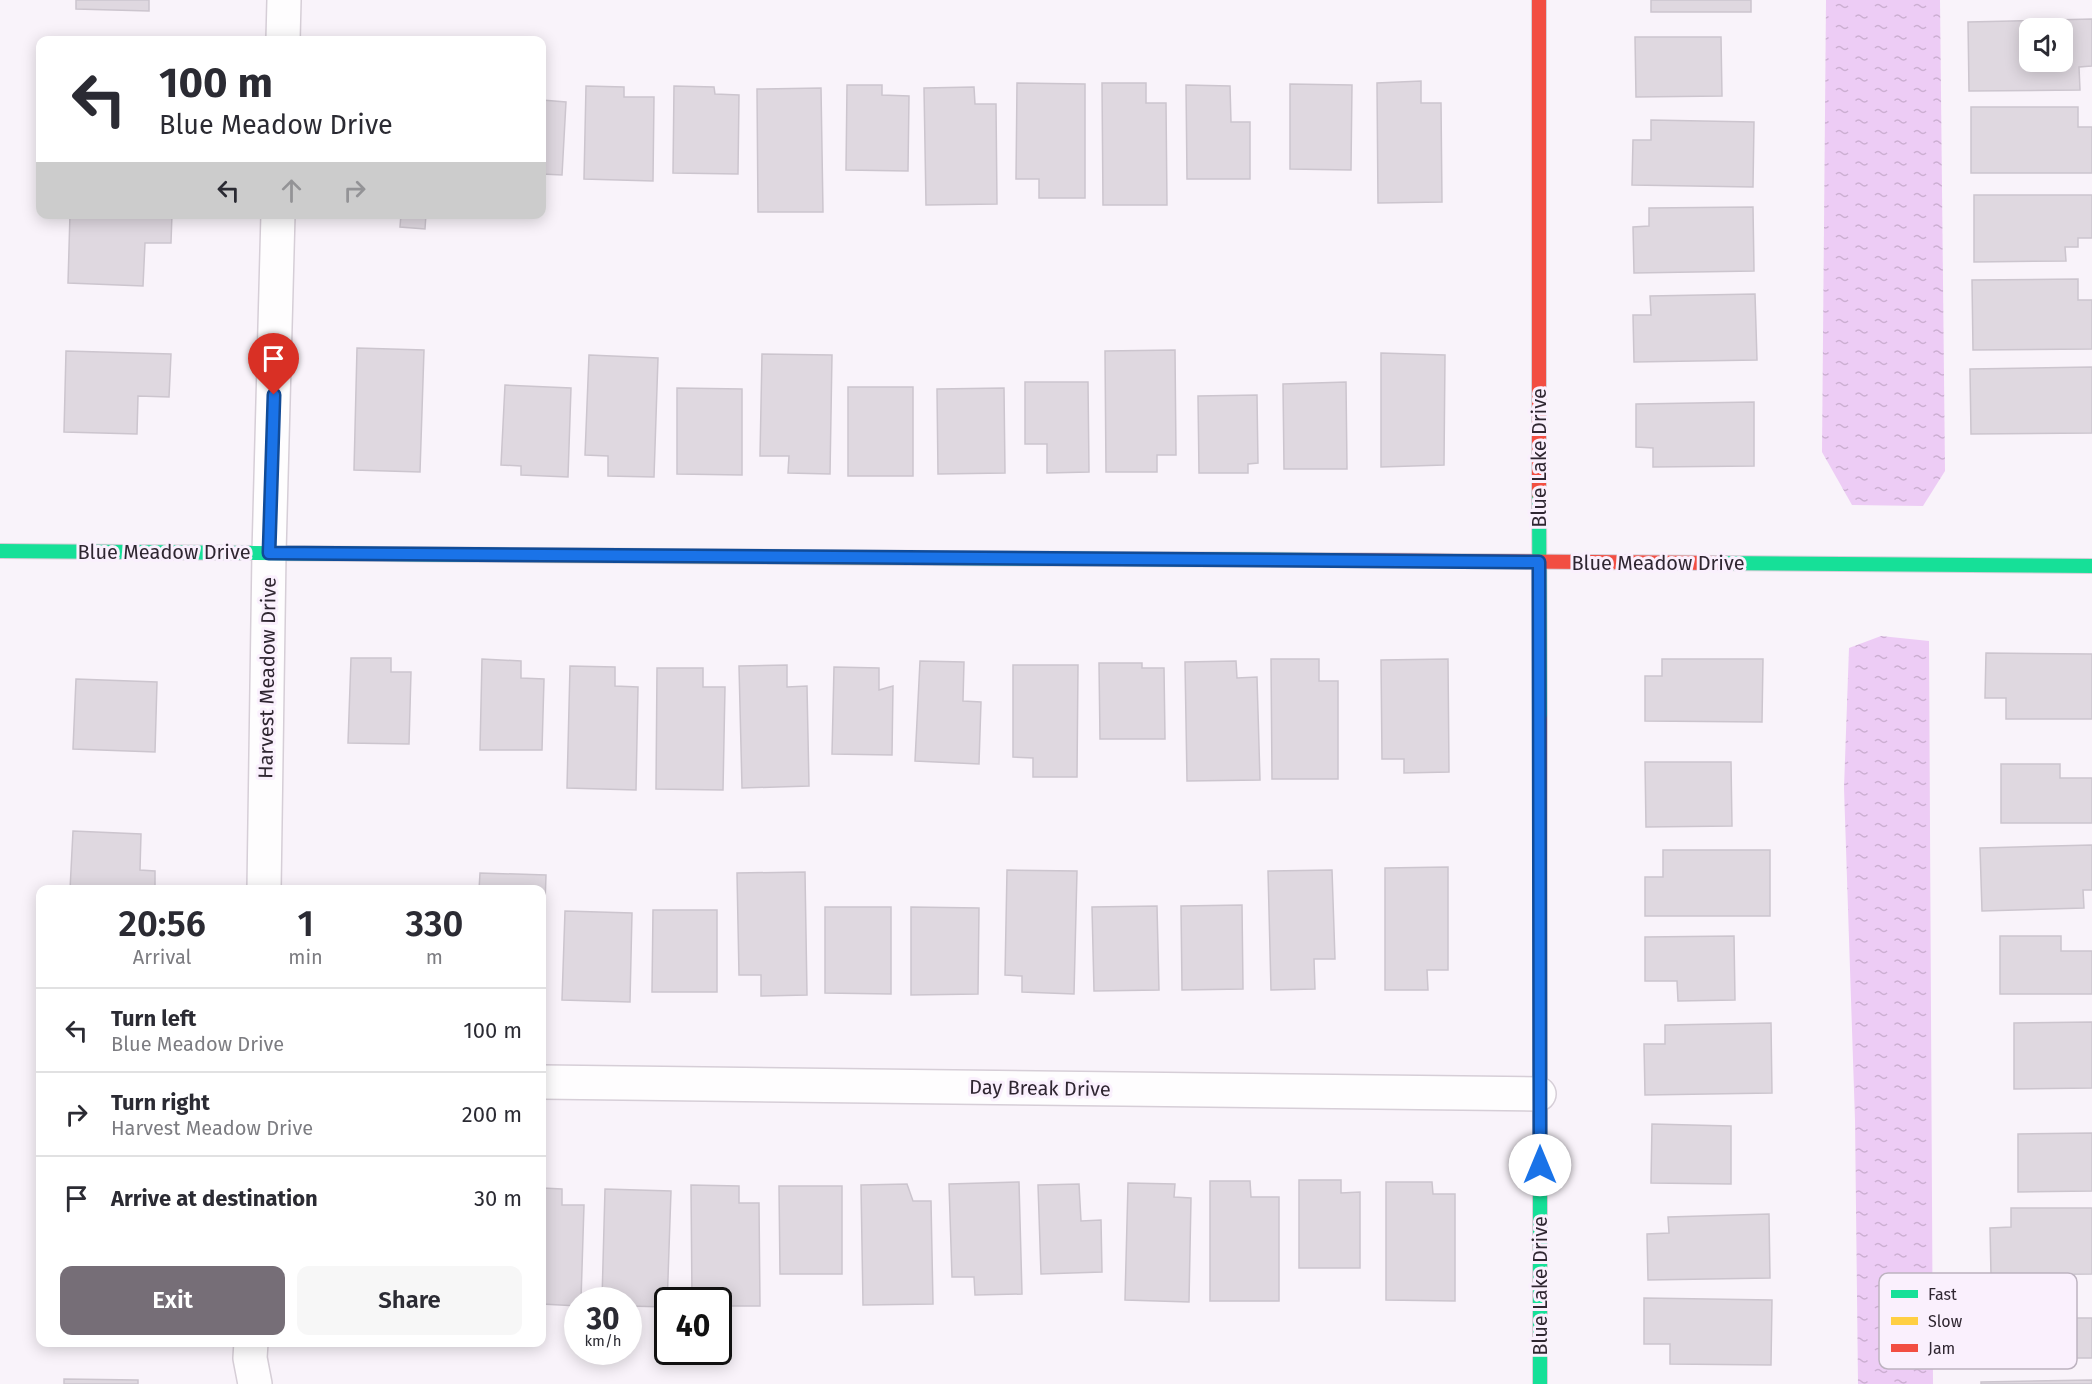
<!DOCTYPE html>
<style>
body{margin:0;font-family:"Fira Sans",sans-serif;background:#f7f7f7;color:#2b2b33;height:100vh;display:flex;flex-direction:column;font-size:22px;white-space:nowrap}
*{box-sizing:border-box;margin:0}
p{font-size:20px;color:#7c7c81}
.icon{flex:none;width:33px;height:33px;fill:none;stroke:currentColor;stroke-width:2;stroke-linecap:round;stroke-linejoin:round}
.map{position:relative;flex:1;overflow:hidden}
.side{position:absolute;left:36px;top:885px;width:510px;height:462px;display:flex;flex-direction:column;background:#fff;border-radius:12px;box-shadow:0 3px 15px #0003}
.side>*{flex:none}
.guide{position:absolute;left:36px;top:36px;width:510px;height:183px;border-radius:12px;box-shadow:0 3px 15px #0003;background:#fff;color:#2b2b33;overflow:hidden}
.fabs{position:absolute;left:2019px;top:18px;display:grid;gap:12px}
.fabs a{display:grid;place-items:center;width:54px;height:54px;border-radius:12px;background:#fff;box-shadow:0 3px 15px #0003;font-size:30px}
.speed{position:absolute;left:564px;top:1287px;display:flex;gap:12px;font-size:30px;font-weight:700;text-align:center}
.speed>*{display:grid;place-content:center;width:78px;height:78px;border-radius:50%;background:#fff;box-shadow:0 3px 15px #0003;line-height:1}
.speed small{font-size:15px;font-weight:400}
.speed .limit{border:3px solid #111;border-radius:9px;background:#fff;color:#111}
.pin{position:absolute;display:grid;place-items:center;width:51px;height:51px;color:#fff;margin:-62px -26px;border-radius:50% 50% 50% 0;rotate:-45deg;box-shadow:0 0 6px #0007}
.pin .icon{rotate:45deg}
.me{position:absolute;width:66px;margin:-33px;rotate:0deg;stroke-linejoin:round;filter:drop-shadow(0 0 4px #0008)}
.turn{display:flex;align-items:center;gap:21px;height:126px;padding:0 24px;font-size:27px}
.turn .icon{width:78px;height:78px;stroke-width:2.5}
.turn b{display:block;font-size:42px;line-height:51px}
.lanes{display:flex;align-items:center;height:57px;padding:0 24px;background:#0003;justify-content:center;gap:30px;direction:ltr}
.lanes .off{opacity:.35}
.eta{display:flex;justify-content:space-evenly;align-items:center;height:102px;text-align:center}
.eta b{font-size:36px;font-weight:600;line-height:42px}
.button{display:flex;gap:12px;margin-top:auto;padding:12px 24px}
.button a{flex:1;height:69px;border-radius:12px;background:#766e77;color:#fff;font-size:24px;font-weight:600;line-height:69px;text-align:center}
.button a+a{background:#f7f7f7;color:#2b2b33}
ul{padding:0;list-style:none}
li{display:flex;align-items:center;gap:18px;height:84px;padding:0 24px;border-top:2px solid #e1e1e2}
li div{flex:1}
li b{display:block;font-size:22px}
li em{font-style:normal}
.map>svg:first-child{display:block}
.water{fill:url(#water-ripples)}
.building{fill:#dfd8e0;stroke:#ccc5ce;stroke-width:1.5;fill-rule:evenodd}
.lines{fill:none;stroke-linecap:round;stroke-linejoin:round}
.street-casing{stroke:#d6ced7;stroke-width:36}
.fast-casing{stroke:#d6ced7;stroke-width:16}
.slow-casing{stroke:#d6ced7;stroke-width:16}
.jam-casing{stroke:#d6ced7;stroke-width:16}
.street{stroke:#fefdfe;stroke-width:33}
.fast{stroke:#16e098;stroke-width:14}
.slow{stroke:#ffcf43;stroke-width:14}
.jam{stroke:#f24e42;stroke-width:14}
.route-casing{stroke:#114b97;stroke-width:15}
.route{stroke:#1a73e8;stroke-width:10}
.labels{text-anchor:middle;stroke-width:6;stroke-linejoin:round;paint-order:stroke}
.street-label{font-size:20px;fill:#2f2631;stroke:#faf0fd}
.key{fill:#faf0fd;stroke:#bdb3c0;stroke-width:1.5}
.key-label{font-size:16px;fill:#2f2631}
</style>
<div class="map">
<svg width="2092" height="1384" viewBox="0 0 2092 1384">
<defs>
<pattern id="water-ripples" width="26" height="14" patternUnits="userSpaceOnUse" patternTransform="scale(1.5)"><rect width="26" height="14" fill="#edccf5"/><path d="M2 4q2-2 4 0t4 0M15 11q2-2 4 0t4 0" fill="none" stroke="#ccafd2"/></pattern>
</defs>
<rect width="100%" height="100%" fill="#f9f3fa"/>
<g class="water">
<polygon points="1826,0 1940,0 1945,471 1923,506 1852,505 1822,452"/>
<polygon points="1881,636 1929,641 1933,1384 1858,1384 1855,1120 1844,788 1849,648"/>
</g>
<g class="building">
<polygon points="76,0 149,0 149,11 76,9"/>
<rect x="1651" y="0" width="100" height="12"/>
<path d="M 2092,19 L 2092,66 L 2079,67 L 2080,90 L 1969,91 L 1968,22 ZM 2030,28 L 2062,28 L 2062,62 L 2030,62 Z"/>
<polygon points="1635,37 1721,37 1722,96 1636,97"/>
<polygon points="1421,81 1421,103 1441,103 1442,202 1378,203 1377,83"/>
<polygon points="1017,83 1085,84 1085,198 1039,198 1039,179 1016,179"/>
<polygon points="1102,83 1146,83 1146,103 1166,103 1167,205 1103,205"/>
<polygon points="1290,84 1352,85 1351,170 1290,169"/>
<polygon points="847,85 882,85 882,95 909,96 908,171 846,170"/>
<polygon points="1186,85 1230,86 1231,122 1250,122 1250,179 1187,179"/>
<polygon points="586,86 624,87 624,97 654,97 653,181 584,179"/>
<polygon points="674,86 714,87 715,94 739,95 738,174 673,173"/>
<polygon points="974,87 975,104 996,104 997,204 926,205 924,88"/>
<polygon points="821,88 823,212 758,212 757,89"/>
<polygon points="542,100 566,102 562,175 542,174"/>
<polygon points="1971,107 2078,107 2078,127 2092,127 2092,173 1971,173"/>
<polygon points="1651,120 1754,122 1753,187 1632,185 1633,140 1651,140"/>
<polygon points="1974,195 2092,195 2092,238 2078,238 2078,247 2065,247 2066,261 1974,262"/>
<polygon points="1753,207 1754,271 1634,273 1633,227 1649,226 1649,208"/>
<polygon points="70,214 172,214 171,243 145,243 143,286 68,283"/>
<polygon points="401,214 426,214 425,229 400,227"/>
<polygon points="2078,279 2078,300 2092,300 2092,349 1973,350 1972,280"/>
<polygon points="1755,294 1757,360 1634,362 1633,315 1651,315 1650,296"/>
<polygon points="357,348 424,350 420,472 354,470"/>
<polygon points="1175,350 1176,455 1157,455 1157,472 1106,472 1105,351"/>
<polygon points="66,351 171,354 169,397 138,396 137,434 64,432"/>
<polygon points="1381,353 1445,355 1444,465 1381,467"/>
<polygon points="762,354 832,355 830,474 788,473 789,456 760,456"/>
<polygon points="589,355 658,358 654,477 608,476 608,456 585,455"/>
<polygon points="2092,367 2092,433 1971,434 1970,369"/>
<polygon points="1025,382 1088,382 1089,472 1047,473 1047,444 1025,444"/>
<polygon points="1346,382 1347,469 1284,469 1283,384"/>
<polygon points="505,385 571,388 568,477 521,475 521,466 501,465"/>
<rect x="848" y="387" width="65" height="89"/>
<polygon points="677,388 742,389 742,475 677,474"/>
<polygon points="1004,388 1005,473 938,474 937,389"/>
<polygon points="1257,395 1258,463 1248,464 1248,473 1199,473 1198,396"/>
<polygon points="1754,402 1754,466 1653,467 1653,448 1636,447 1636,404"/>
<polygon points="1986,653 2092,654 2092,719 2006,719 2006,698 1985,698"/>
<polygon points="351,658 391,658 391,672 411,672 409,744 348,743"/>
<polygon points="482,659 521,661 521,678 544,679 542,750 480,750"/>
<polygon points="1271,659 1319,659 1319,681 1338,681 1338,779 1272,779"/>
<polygon points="1448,659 1449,772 1404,773 1404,759 1382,759 1381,660"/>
<polygon points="1662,659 1763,659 1762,722 1645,721 1645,676 1662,676"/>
<polygon points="920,661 964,662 963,701 981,702 979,764 915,761"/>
<polygon points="1236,661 1237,678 1257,677 1260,780 1187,781 1185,662"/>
<polygon points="1099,663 1142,663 1142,668 1164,668 1165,739 1100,739"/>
<polygon points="787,665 787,687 807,686 809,786 742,788 739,666"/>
<polygon points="1013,665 1078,665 1077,777 1033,777 1033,758 1013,757"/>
<polygon points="570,666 615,667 615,686 638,687 636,790 567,788"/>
<polygon points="834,667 879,668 879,690 893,686 892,755 832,754"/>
<polygon points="657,668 703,668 703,687 725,687 723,790 656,789"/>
<polygon points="76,679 157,682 155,752 73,749"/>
<polygon points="1645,762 1731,762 1732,826 1646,827"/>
<polygon points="2001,764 2060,764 2060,778 2092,778 2092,823 2001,823"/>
<polygon points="73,831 141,834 140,870 155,871 155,890 70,890"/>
<polygon points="2092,845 2092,890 2083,890 2084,908 1982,911 1980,848"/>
<polygon points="1663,850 1770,850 1770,916 1645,916 1645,877 1663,877"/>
<polygon points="1448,867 1448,970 1427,970 1428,990 1385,990 1385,868"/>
<polygon points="1007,870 1077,871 1074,994 1022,992 1022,976 1005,975"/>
<polygon points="1332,870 1335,959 1314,959 1315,989 1271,990 1268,871"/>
<polygon points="805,872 807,995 761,996 761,975 739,975 737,873"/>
<polygon points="480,873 546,875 542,990 542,890 479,890"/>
<polygon points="1242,905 1243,989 1182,990 1181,906"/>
<polygon points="1157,906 1159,990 1094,991 1092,907"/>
<polygon points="825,907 891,907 891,994 825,993"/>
<polygon points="911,907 979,908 978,994 911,995"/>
<polygon points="653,910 717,910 717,992 652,992"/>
<polygon points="565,911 632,913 630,1002 562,1000"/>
<polygon points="1734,936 1735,1000 1678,1001 1677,981 1645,981 1645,937"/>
<polygon points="2000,936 2061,936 2061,951 2092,951 2092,994 2000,994"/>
<polygon points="2092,1022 2092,1088 2014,1089 2014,1023"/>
<polygon points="1771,1023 1772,1093 1645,1095 1644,1044 1665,1044 1665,1025"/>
<polygon points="1652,1124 1731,1126 1731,1184 1651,1183"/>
<polygon points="2092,1133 2092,1191 2018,1192 2018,1134"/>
<polygon points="1299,1180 1341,1180 1341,1193 1360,1192 1360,1268 1299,1268"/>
<polygon points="1210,1181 1250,1181 1251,1197 1279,1197 1279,1301 1210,1301"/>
<polygon points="1019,1182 1022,1294 975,1295 974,1277 952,1277 949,1184"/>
<polygon points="1386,1182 1432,1182 1433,1194 1455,1194 1455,1301 1386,1300"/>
<polygon points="1128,1183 1175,1184 1174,1197 1191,1198 1189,1302 1125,1300"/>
<polygon points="907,1184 913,1201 931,1201 933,1304 863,1305 861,1185"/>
<polygon points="1079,1184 1081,1221 1101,1220 1102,1272 1041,1274 1038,1185"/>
<polygon points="691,1185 739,1186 739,1203 759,1203 760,1306 718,1306 718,1300 692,1300"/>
<polygon points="779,1186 842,1186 842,1274 780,1274"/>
<polygon points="542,1188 562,1189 562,1205 584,1205 581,1300 578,1300 578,1306 542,1304"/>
<polygon points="605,1189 671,1191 667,1307 628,1306 628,1300 602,1300"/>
<polygon points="2011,1208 2092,1208 2092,1274 1991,1275 1990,1228 2011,1227"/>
<polygon points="1769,1214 1770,1278 1648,1280 1647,1234 1669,1233 1668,1217"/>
<polygon points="1644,1298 1772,1300 1771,1365 1670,1364 1670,1344 1644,1344"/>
<polygon points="2012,1298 2068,1298 2068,1318 2092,1318 2092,1358 2012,1358"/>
<polygon points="64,1379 138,1380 138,1384 64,1384"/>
<polygon points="2092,1380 2092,1384 1981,1384 1981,1382"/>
</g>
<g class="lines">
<defs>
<g id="street">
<polyline points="283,40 284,0"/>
<polyline points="264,890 269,553 278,214"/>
<polyline points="542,1082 1539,1094"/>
<polyline points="251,1342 250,1358 255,1384"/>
</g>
<g id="fast">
<polyline points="1539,494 1540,719"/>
<polyline points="0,551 518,555"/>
<polyline points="928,558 1317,560"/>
<polyline points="1718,563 2092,566"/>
<polyline points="1540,1180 1540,1384"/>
</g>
<polyline id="slow" points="518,555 928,558"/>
<g id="jam">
<polyline points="1539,0 1539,494"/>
<polyline points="1317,560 1718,563"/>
<polyline points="1540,719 1540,1180"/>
</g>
</defs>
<use href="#street" class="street-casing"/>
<use href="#fast" class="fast-casing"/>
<use href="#slow" class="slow-casing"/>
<use href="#jam" class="jam-casing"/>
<use href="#street" class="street"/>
<use href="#fast" class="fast"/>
<use href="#slow" class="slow"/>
<use href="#jam" class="jam"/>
</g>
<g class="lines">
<defs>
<polyline id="route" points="274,395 269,553 1539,562 1540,1165"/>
</defs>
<use href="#route" class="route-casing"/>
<use href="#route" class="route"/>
</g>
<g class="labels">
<g class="street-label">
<text transform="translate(1539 458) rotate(-90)" y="7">Blue Lake Drive</text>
<text x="164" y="559">Blue Meadow Drive</text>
<text x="1658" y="570">Blue Meadow Drive</text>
<text transform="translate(267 678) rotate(-89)" y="7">Harvest Meadow Drive</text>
<text transform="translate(1040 1088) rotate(1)" y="7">Day Break Drive</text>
<text transform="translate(1540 1286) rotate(-90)" y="7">Blue Lake Drive</text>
</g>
</g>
<rect x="1879" y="1273" width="198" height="96" rx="9" class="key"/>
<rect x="1891" y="1290" width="27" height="8" fill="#16e098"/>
<rect x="1891" y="1317" width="27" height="8" fill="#ffcf43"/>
<rect x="1891" y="1344" width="27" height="8" fill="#f24e42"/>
<g class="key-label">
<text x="1928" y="1300">Fast</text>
<text x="1928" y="1327">Slow</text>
<text x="1928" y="1354">Jam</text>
</g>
</svg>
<div class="fabs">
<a><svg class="icon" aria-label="sound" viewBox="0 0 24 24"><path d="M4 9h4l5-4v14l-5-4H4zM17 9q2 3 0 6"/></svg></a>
</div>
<div class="speed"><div>30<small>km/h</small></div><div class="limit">40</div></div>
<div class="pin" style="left:274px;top:395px;background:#d93025"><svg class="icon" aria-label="arrive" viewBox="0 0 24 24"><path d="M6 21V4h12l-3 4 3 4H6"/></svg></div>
<svg class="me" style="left:1540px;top:1165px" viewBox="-20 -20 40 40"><circle r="19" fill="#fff"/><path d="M0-13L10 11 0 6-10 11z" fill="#1a73e8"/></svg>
<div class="guide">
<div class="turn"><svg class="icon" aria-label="left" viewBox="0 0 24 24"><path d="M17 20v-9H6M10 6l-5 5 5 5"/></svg><div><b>100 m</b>Blue Meadow Drive</div></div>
<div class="lanes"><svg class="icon" aria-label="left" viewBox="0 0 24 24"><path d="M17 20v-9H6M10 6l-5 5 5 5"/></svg><svg class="icon off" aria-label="ahead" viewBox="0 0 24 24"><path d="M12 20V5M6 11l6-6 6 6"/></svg><svg class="icon off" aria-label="right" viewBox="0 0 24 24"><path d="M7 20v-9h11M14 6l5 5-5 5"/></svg></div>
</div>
<section class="side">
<div class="eta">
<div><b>20:56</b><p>Arrival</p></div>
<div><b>1</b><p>min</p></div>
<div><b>330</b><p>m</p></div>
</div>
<ul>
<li><svg class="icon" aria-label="left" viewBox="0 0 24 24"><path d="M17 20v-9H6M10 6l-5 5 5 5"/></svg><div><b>Turn left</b><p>Blue Meadow Drive</p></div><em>100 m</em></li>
<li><svg class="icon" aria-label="right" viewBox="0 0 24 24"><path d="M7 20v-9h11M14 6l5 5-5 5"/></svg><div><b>Turn right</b><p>Harvest Meadow Drive</p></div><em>200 m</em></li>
<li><svg class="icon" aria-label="arrive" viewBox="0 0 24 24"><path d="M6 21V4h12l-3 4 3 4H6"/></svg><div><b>Arrive at destination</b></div><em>30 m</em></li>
</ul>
<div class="button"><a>Exit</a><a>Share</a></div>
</section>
</div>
